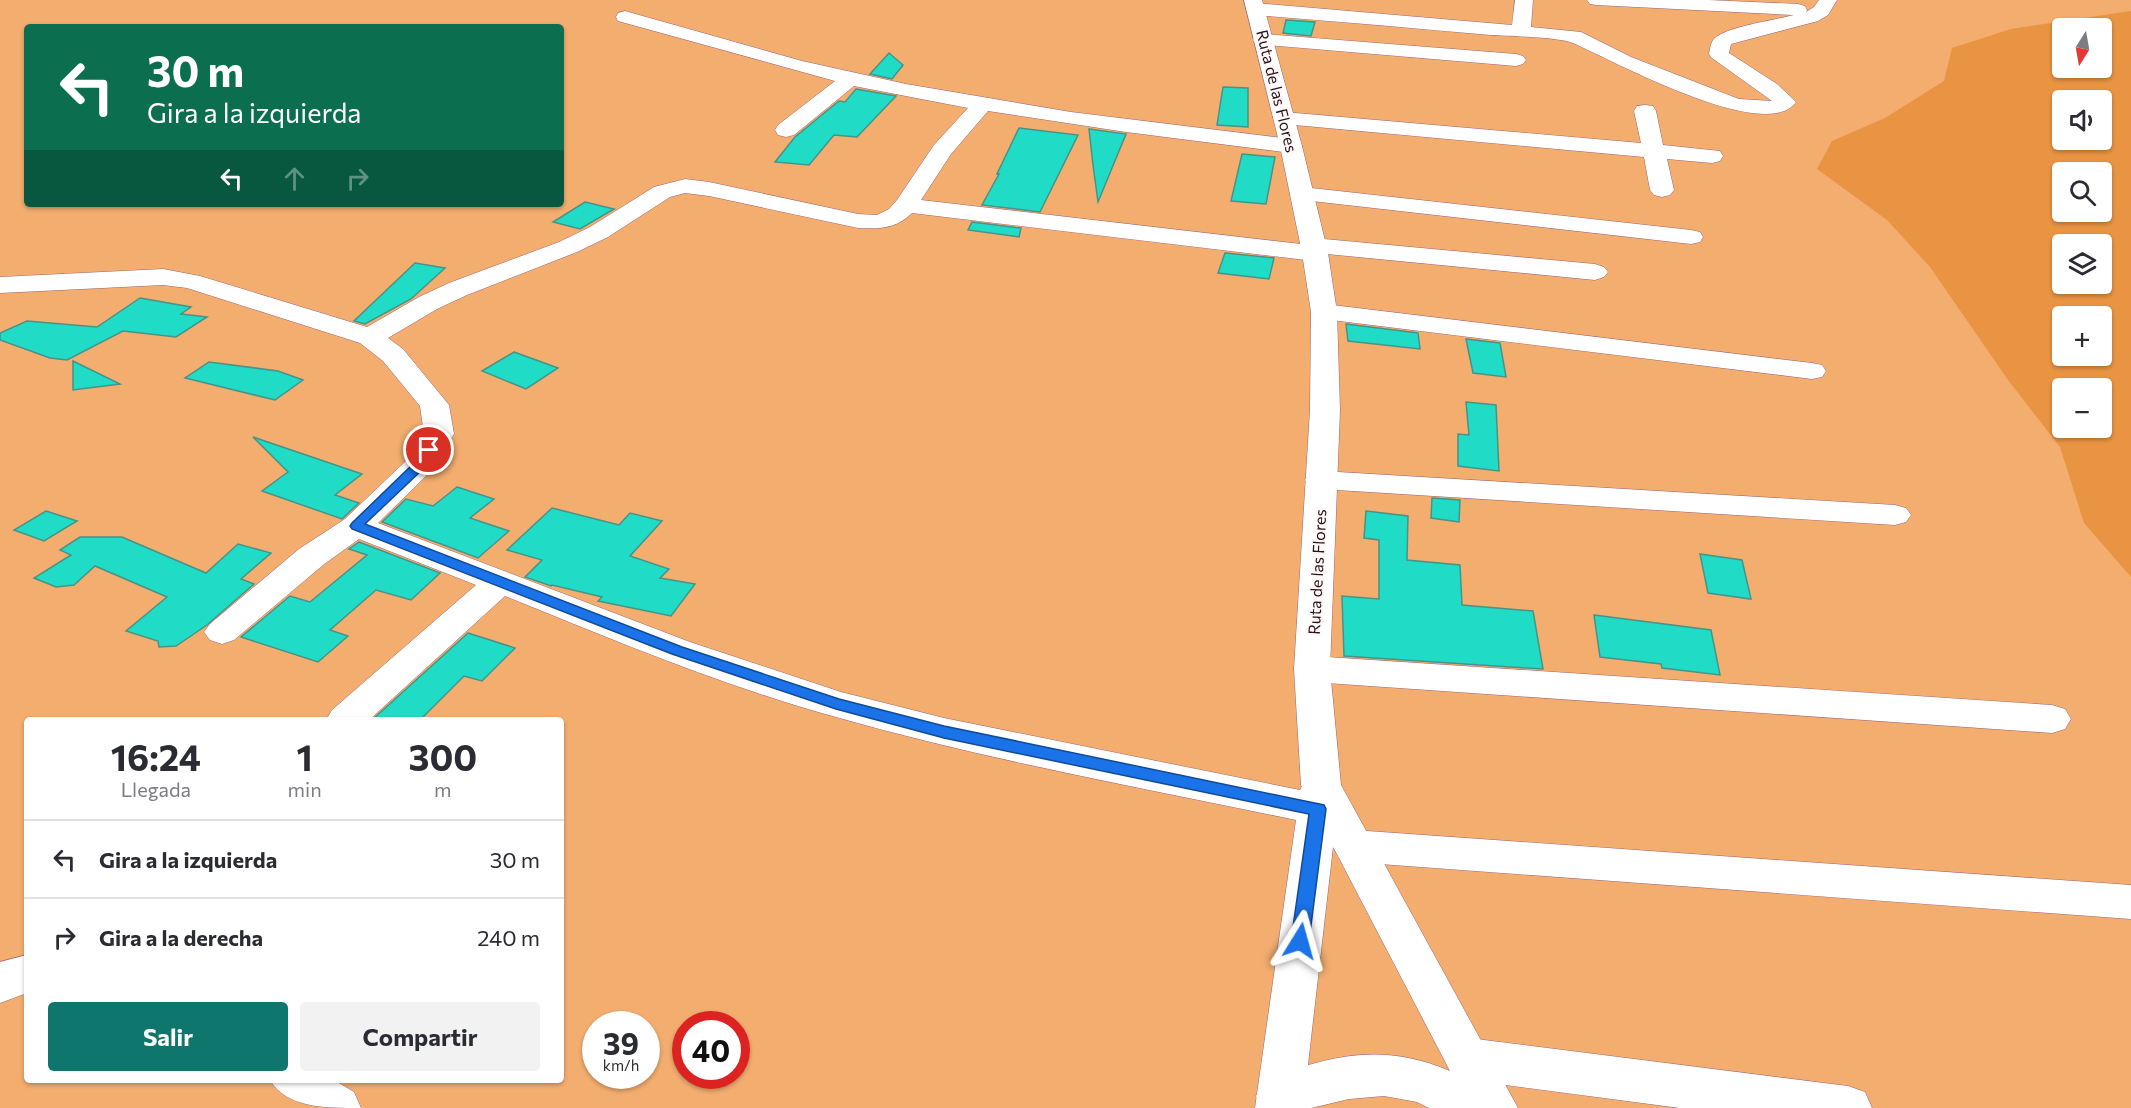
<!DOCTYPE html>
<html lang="es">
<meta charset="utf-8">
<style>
body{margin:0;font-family:Commissioner,sans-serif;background:#f2f2f3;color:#2b2b33;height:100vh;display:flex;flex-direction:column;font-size:22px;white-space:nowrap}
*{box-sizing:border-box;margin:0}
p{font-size:20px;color:#7c7c81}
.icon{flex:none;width:33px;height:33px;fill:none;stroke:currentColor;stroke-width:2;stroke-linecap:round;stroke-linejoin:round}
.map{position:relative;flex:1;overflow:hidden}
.details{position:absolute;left:24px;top:717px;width:540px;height:366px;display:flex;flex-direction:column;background:#fff;border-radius:6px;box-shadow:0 2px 4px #0004}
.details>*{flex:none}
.hud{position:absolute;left:24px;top:24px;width:540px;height:183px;border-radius:6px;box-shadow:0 2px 4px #0004;background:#0b6e4f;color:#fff;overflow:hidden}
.needle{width:39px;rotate:191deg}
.fabs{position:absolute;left:2052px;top:18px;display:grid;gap:12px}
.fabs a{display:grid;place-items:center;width:60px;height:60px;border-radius:6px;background:#fff;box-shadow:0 2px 4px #0004;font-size:30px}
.speed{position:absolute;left:582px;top:1011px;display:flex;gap:12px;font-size:30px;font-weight:700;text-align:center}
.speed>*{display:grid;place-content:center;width:78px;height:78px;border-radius:50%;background:#fff;box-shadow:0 2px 4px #0004;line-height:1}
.speed small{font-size:15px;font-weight:400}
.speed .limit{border:9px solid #d22;background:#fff;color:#111}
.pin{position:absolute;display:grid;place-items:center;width:51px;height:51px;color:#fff;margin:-26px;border:3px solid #fff;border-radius:50%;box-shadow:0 2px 6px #0007}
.me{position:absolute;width:66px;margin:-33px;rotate:8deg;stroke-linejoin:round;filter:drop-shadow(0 0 4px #0008)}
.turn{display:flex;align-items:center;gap:21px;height:126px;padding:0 24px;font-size:27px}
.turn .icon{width:78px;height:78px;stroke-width:2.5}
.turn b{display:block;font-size:42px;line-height:51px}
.lanes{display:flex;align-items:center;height:57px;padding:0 24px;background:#0003;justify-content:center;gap:30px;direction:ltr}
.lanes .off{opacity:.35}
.eta{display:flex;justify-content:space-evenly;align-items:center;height:102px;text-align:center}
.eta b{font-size:36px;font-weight:700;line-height:42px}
.primary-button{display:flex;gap:12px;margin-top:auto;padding:12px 24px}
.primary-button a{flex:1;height:69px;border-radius:6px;background:#0f766e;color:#fff;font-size:24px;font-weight:700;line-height:69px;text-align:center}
.primary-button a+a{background:#f2f2f3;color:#2b2b33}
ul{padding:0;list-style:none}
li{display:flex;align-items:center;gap:18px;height:78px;padding:0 24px;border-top:2px solid #e1e1e2}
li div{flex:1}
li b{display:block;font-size:22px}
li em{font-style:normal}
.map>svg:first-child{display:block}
.green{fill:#f3ad6f;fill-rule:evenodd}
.forest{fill:#e99442;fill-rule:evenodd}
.building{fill:#20dcc6;stroke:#479387;stroke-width:1.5}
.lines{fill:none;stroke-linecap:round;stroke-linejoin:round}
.minor-casing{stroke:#9e6474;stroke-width:1}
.major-casing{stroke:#9e6474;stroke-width:1}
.minor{fill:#fff;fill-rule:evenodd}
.major{fill:#fff;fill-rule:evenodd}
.route{fill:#1a73e8;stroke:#114b97;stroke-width:1.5}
.labels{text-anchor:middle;stroke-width:4.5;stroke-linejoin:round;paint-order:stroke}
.street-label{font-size:16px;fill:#2a1319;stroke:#fff8f9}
</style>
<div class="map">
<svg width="2131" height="1108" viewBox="0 0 2131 1108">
<rect width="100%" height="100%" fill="#fdc8d6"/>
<path class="green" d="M 0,0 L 2131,0 L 2131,1108 L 0,1108 ZM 27,27 L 561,27 L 561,204 L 27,204 ZM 2062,28 L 2102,28 L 2102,68 L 2062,68 ZM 2062,100 L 2102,100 L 2102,140 L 2062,140 ZM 2062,172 L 2102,172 L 2102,212 L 2062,212 ZM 2062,244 L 2102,244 L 2102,284 L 2062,284 ZM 2062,316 L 2102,316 L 2102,356 L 2062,356 ZM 2062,388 L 2102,388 L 2102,428 L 2062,428 ZM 27,720 L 561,720 L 561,1080 L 27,1080 ZM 596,1024 L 646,1024 L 646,1076 L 596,1076 ZM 686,1024 L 736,1024 L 736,1076 L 686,1076 Z"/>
<path class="forest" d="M 2131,11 L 2131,577 L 2084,523 L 2060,447 L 2008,380 L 1930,267 L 1887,220 L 1817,169 L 1832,141 L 1885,118 L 1944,81 L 1952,48 L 2011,29 ZM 2062,28 L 2102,28 L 2102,68 L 2062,68 ZM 2102,100 L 2102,140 L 2062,140 L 2062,100 ZM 2102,172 L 2102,212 L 2062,212 L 2062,172 ZM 2062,244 L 2102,244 L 2102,284 L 2062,284 ZM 2102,316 L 2102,356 L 2062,356 L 2062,316 ZM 2102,388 L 2102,428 L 2062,428 L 2062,388 Z"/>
<g class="building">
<polygon points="1286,20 1315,22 1311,36 1283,33"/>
<polygon points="889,53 903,65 892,79 870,74"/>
<polygon points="1223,87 1248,88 1248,127 1217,125"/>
<polygon points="856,89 896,96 857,137 834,135 809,165 775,162 795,137 839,101 845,102"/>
<polygon points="1019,128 1078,135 1040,212 982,205 999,174 997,174"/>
<polygon points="1089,129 1126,134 1098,202 1093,165"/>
<polygon points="1242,154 1275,157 1266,204 1231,201"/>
<polygon points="585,202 614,209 580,229 553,222"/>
<polygon points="972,222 1021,228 1019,237 968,230"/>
<polygon points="1225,253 1274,258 1269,279 1218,273"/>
<polygon points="415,263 445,268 411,299 365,324 354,321"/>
<polygon points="140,298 191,307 181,314 207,317 176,337 123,331 67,360 50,358 0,340 0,333 27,321 97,327"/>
<polygon points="1346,324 1418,333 1420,349 1348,341"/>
<polygon points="1466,339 1500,343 1506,377 1473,373"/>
<polygon points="514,352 558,368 526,389 482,371"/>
<polygon points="73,361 120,384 73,390"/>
<polygon points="209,362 278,371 303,380 275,400 185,378"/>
<polygon points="1466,402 1496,405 1499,471 1458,466 1458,434 1469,435"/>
<polygon points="253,437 362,474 335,495 359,503 342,519 262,491 288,472"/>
<polygon points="457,487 494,499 470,518 509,531 478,558 382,522 406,499 433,506"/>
<polygon points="1432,498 1460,500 1459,522 1431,518"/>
<polygon points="552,508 619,525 630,513 662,521 630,556 669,569 660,578 695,584 671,616 598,601 602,597 552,585 551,586 525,577 542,560 507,550"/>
<polygon points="46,511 77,521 44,541 14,530"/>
<polygon points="1366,511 1408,516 1407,560 1460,565 1462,605 1533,611 1543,669 1344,656 1342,596 1379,599 1379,540 1364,538"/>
<polygon points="80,537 122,537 206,573 238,544 271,553 241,579 254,584 207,625 176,646 159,647 158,641 126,631 167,597 95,566 74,585 56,587 34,578 71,555 60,550"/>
<polygon points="359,542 440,573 411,600 376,590 330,630 348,636 318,662 241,637 290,596 310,602 367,555 349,549"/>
<polygon points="1700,554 1742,560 1751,599 1708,593"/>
<polygon points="1594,615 1711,630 1720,675 1662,668 1661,664 1600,657"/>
<polygon points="468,633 515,648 482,681 464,676 420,720 372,720"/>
</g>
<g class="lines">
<defs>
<g id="minor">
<path d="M 1515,0 L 1533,0 L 1531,27 L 1581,32 L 1631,57 L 1739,99 L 1772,101 L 1712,58 L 1709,54 C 1710,49 1711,40 1716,37 C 1731,26 1775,20 1794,15 L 1596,5 L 1590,4 L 1587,0 L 1708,0 L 1798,4 L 1805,6 L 1807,10 L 1806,12 L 1814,7 L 1819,0 L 1837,0 L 1828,15 L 1818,21 L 1731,44 L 1729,53 L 1777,84 L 1796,102 C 1766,145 1610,59 1573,43 C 1558,37 1509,36 1491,35 C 1412,28 1334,21 1255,15 L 1248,13 L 1246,9 L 1248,5 L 1255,3 L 1512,25 Z"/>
<path d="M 625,11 L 802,61 L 906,84 L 1071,112 L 1291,139 L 1299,141 L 1302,146 L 1299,151 L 1291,153 L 1126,132 L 988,111 L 951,154 L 921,200 L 1301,244 L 1304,240 L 1313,238 L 1595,264 L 1604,267 L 1608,272 L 1604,277 L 1595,280 L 1327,254 L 1324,258 L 1315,261 L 912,213 C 896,229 879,229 858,228 L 709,196 L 685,193 L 670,197 L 608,237 L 577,252 L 467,295 L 437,309 L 388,338 L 403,349 L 449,405 L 454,434 L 430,472 L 378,523 L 690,642 L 841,692 L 944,718 L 1300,790 L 1306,778 L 1320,774 L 1334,778 L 1340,789 L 1333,845 L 1339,835 L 1353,830 L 2131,885 L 2131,919 L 1353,862 L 1339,857 L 1333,847 L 1303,1108 L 1255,1108 L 1296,820 C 1143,788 987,760 836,717 C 723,686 614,640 505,596 L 369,720 L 326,720 L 332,710 L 476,585 L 359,539 L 323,565 L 234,640 L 222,644 L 210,640 L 204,632 L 210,624 L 299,549 L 345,519 L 408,459 L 424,434 L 420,406 L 383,361 L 360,343 L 187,288 L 163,285 L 0,293 L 0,277 L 163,269 L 200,276 L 367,327 L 419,297 L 449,283 L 559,242 L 590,227 L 654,187 L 685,179 L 709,182 L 858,214 L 877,215 L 889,209 L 897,200 L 934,145 L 968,108 L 854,86 L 794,135 L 786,137 L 778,135 L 775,130 L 778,125 L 835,81 L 618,21 L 616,17 L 618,13 Z"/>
<polygon points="1263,34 1516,54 1523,56 1526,60 1523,64 1516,66 1256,44 1253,40 1256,36"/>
<polygon points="1645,105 1653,106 1656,111 1663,145 1720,151 1723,156 1720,161 1712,163 1667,159 1674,190 1670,195 1662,197 1654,195 1650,190 1644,157 1284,124 1276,123 1273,118 1276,113 1284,112 1641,143 1634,111 1637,106"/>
<polygon points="1302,187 1691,230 1700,232 1703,237 1700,242 1691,244 1294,199 1290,194 1294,189"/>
<polygon points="1324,304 1812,363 1822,365 1826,371 1822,377 1812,379 1315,318 1311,312 1315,306"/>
<polygon points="1321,471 1895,505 1906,508 1911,515 1906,522 1895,525 1321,489 1310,487 1305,480 1310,473"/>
<polygon points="1312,656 2052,705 2065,709 2071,719 2065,729 2052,733 1312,682 1299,678 1294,669 1299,660"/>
<polygon points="27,955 27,993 0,1003 0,962"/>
<polygon points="1468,1038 1848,1086 1865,1092 1872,1108 1680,1108 1468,1080 1452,1074 1445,1059 1452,1044"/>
<path d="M 270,1080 L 334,1080 L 354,1092 L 361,1108 C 324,1108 287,1108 270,1080 Z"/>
</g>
<path id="major" d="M 1244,0 L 1262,0 L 1302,146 L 1328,253 L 1337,312 L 1340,410 L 1330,669 L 1341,785 L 1518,1108 L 1429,1108 L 1417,1102 L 1384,1096 L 1349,1099 L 1311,1108 L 1262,1108 L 1256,1096 L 1263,1081 C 1330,1055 1382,1042 1450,1071 L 1301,785 L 1294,669 L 1310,410 L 1311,312 L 1302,253 L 1280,146 Z"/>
</defs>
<use href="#minor" class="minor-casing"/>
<use href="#major" class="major-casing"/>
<use href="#minor" class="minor"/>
<use href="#major" class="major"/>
</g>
<polygon class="route" points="429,446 436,450 424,468 365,524 682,647 839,699 944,726 1324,805 1326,809 1309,941 1306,947 1300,949 1294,947 1291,941 1309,814 944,738 836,709 672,654 352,529 350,526 352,523 414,463 425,447"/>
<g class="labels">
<g class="street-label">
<text transform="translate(1277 91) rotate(76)" y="6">Ruta de las Flores</text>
<text transform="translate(1317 572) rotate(-87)" y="6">Ruta de las Flores</text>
</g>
</g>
</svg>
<div class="fabs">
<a><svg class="needle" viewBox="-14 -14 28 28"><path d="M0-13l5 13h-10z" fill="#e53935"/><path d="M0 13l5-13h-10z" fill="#7c7c81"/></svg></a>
<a><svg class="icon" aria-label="sound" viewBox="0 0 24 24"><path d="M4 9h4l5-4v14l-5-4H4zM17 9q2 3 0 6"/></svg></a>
<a><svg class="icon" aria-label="search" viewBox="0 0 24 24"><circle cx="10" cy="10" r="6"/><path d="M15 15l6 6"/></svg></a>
<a><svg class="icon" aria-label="layers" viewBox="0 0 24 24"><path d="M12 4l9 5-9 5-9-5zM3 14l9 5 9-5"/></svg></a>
<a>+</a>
<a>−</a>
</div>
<div class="speed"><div>39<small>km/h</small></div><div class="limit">40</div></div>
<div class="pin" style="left:429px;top:450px;background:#d93025"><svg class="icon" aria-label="arrive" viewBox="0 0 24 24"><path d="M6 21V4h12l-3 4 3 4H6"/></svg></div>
<svg class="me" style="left:1300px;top:941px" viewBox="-20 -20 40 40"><path d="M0-17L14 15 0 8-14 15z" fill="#1a73e8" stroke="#fff" stroke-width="4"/></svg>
<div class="hud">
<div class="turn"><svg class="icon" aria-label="left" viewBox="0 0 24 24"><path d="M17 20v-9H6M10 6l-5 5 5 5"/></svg><div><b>30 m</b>Gira a la izquierda</div></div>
<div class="lanes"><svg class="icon" aria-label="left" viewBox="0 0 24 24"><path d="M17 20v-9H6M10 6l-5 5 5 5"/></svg><svg class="icon off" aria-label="ahead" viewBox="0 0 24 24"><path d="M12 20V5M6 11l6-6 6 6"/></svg><svg class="icon off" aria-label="right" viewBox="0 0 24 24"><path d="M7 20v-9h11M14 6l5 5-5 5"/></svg></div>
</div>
<section class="details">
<div class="eta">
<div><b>16:24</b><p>Llegada</p></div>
<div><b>1</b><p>min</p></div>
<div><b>300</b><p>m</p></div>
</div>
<ul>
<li><svg class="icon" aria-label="left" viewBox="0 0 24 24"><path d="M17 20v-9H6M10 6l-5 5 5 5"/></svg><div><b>Gira a la izquierda</b></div><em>30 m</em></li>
<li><svg class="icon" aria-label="right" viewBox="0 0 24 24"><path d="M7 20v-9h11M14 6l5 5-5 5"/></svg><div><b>Gira a la derecha</b></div><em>240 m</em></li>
</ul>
<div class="primary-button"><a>Salir</a><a>Compartir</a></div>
</section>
</div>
